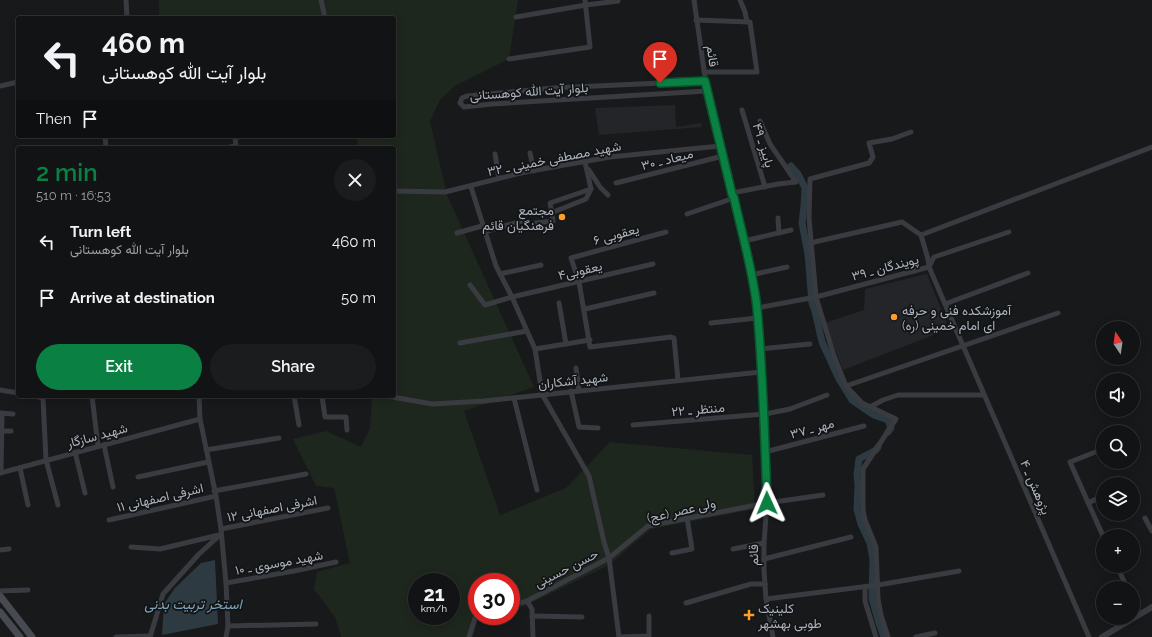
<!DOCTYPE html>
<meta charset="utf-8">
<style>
body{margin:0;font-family:Raleway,Vazirmatn,sans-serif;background:#1b1c1d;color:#f1f3f6;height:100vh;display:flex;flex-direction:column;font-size:15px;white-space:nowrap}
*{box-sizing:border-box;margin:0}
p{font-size:13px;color:#9c9ea0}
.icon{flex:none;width:22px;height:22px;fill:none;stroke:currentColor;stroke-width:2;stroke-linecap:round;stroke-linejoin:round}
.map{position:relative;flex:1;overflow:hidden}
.sheet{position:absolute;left:16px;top:146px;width:380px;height:252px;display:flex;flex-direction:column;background:#121314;border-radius:4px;box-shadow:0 2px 10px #0003,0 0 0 1px #313234}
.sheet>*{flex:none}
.top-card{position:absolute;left:16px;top:16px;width:380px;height:122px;border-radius:4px;box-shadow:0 2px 10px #0003,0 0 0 1px #313234;background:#121314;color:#f1f3f6;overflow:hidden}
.needle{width:26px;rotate:347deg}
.fabs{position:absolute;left:1096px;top:321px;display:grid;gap:8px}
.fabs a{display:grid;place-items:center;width:44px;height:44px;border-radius:50%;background:#121314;box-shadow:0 2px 10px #0003,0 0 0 1px #313234;font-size:20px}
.speed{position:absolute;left:408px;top:573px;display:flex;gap:8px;font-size:20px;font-weight:700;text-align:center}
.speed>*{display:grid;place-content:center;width:52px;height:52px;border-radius:50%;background:#121314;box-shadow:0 2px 10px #0003,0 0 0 1px #313234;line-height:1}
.speed small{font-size:10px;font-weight:400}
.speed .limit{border:6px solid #d22;background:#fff;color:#111}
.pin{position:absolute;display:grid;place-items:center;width:34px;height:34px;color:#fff;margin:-41px -17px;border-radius:50% 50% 50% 0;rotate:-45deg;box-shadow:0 0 4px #0007}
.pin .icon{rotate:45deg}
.me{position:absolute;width:44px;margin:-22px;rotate:359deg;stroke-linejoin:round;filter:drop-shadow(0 0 3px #0008)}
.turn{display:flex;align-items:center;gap:14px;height:84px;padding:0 20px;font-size:18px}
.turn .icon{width:52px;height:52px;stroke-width:2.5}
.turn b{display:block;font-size:28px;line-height:34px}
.then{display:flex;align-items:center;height:38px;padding:0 20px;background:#0003;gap:8px;font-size:15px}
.round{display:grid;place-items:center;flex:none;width:42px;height:42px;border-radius:21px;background:#1b1c1d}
.overview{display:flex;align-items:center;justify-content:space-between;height:68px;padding:0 20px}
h1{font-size:24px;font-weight:600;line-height:30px;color:#0b8043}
.cta{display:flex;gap:8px;margin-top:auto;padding:8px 20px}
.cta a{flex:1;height:46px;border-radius:24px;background:#0b8043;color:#fff;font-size:16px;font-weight:600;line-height:46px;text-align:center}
.cta a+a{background:#1b1c1d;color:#f1f3f6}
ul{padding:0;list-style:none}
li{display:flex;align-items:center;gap:12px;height:56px;padding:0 20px}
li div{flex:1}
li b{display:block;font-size:15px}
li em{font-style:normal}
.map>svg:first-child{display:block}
.built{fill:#242528}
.green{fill:#1e271e;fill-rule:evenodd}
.water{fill:#2d3a41}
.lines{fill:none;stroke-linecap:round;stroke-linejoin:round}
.canal{stroke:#2d3a41;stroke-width:7}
.minor{stroke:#393b40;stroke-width:5}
.tertiary{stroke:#393b40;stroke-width:6}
.secondary{stroke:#474b51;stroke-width:7}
.route-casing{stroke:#07532c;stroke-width:10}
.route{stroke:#0b8043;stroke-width:7}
.poi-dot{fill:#ff9d2c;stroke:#131416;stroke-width:1.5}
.labels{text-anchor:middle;stroke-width:3.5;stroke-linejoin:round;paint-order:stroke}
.street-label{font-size:13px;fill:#aab2bc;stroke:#131416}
.poi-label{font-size:13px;fill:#aab2bc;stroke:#131416;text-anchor:start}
.water-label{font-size:14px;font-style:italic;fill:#7ea5b9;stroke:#131416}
</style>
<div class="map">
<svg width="1152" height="637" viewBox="0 0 1152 637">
<rect width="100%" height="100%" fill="#18191b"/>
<g class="built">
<polygon points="675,105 676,127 701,123 702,127 599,135 595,108"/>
<polygon points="927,274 949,329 843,370 825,323 864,310 865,289"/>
</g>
<path class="green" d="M 159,0 L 518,0 L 509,59 L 455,86 L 440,100 L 430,121 L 447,195 L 534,387 L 464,411 L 500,515 L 566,488 L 610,442 L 752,455 L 755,509 L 651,529 L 609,565 L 525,606 L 511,610 L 511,582 L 477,582 L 477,616 L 489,616 L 478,619 L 473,637 L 341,637 L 335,617 L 314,589 L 317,572 L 350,563 L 334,488 L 316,486 L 293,439 L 326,431 L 361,447 L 370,428 L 372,398 L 374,396 L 394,396 L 394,148 L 358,148 L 356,136 L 394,136 L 394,18 L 159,18 ZM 417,582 L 451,582 L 451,616 L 417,616 Z"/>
<polygon class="water" points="215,560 218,624 162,635 164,604 175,588 201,563"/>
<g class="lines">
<g class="canal">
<polyline points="791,166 798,174 805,188 804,206 802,223 808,254 812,303 815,311 822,342 839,379 852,400 874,415 888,420 891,428 888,432"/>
<polyline points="878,447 876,450 859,459 857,474 858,486 857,509 861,524 870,543 873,559 872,598 879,623 884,637"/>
</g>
<g class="minor">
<polyline points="126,0 127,18"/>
<polyline points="321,0 325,18"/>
<polyline points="694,0 707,91 720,146 734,198 751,275 757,308 765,414 767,503 764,543 764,570 766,599 773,637"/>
<polyline points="740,0 745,12 747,22"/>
<polyline points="516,17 586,5 618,1"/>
<polyline points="696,20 750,22 757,72 704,72"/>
<polyline points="509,59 590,47 585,0"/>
<polyline points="705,81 553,88 467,96 462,98 460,103 464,107 492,104 707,91"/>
<polyline points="0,86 18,82"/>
<polyline points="742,110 765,187"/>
<polyline points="105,136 106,148"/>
<polyline points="235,136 236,148"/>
<polyline points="235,138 241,136"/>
<polyline points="225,148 235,146"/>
<polyline points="530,153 534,171"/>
<polyline points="495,154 499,178"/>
<polyline points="589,170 600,187 608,195"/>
<polyline points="616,183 723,156"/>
<polyline points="471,187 496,266 512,297 535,349 542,394 589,476 604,542 609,558 619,637"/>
<polyline points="394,191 445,192 525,172 610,157 720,146"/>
<polyline points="732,193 778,184 796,182 770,144 760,121"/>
<polyline points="551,213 586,199 591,189"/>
<polyline points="687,214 734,198"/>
<polyline points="778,218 779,233"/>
<polyline points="536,223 553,221 550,203 591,189 585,162"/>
<polyline points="484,232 522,221"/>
<polyline points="666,232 571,258 579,282 590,347 671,337 674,338 678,380"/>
<polyline points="457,233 482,226"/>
<polyline points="921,235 1152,147"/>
<polyline points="744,241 791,230"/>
<polyline points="810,243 902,222 921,235 928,259 929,267 1089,637"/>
<polyline points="500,274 541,265"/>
<polyline points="751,275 787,267"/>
<polyline points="470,285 485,305 512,297 653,264"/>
<polyline points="559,303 566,344"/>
<polyline points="945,304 1028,273"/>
<polyline points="757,308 816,297 929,267 934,257 1009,232"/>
<polyline points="585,309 654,293"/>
<polyline points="711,323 757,318"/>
<polyline points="460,343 527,331"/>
<polyline points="535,349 590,340"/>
<polyline points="760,349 810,344"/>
<polyline points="576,368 579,391"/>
<polyline points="846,386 1058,313"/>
<polyline points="0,390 18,393"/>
<polyline points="571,391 579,427 598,428"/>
<polyline points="35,396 43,398 46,460 58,505"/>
<polyline points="92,396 98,446"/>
<polyline points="199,396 200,419 216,496 221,529 226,583 228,626 226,637"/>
<polyline points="294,396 299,425"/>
<polyline points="322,396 325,417 346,417 347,430"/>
<polyline points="387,396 432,404 484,401 761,372"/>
<polyline points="514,398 537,490"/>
<polyline points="870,407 883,400 898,395 984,395"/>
<polyline points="0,413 13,414"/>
<polyline points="633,425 765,414 790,409 827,395"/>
<polyline points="0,431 11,431"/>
<polyline points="104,445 113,487"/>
<polyline points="1103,449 1070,462 1103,536"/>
<polyline points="206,450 279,438"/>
<polyline points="75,452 85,493"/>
<polyline points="765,452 864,426"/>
<polyline points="20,468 28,505"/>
<polyline points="0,473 200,419"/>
<polyline points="1,473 2,413"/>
<polyline points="138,477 208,462"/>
<polyline points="214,491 306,474"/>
<polyline points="1088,503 1103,496"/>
<polyline points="1145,518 1152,531"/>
<polyline points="109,520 216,496"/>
<polyline points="221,529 328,508"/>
<polyline points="131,547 160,549 219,535"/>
<polyline points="733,549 764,543"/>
<polyline points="0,550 9,549"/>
<polyline points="672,553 692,549 687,518"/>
<polyline points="764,559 851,537"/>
<polyline points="1117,566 1127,588"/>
<polyline points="226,583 294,571 336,562"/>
<polyline points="865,587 865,601 876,637"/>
<polyline points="0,591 28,590"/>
<polyline points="766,599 878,585 959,571"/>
<polyline points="527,601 532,609 533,637"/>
<polyline points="1133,601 1139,614"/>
<polyline points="686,603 751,584 765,584"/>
<polyline points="511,605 527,601 609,558 648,526 767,503 823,495"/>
<polyline points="532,616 582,617"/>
<polyline points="228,626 316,624"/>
<polyline points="116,637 150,636"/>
<polyline points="150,637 163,594 199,554 220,535"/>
<polyline points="469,637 475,618 477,615"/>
<polyline points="619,637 649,636 649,616"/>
<polyline points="888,637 881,615 878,599 876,547 865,520 863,510 863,469 896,419 862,403 846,386 834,356 816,297 809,218 810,179 869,163 873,157 869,143 892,139 911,132"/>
<polyline points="916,637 935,633"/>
</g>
<polyline class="tertiary" points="1102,637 1152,607"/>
<g class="secondary">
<polyline points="0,596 32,637"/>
<polyline points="0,612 20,637"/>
</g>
</g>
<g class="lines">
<defs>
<path id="route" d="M 660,83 L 705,81 L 732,194 L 734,198 C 742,234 753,271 757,308 C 763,373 765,438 767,503"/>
</defs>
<use href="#route" class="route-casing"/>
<use href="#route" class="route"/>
</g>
<g class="poi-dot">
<circle cx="562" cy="217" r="4"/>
<circle cx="894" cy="317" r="4"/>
<path d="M747 609h4v4h4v4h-4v4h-4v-4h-4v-4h4z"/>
</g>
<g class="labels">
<g class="street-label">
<text transform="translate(713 56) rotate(82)" y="5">قائم</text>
<text transform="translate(529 91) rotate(-4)" y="5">بلوار آیت الله کوهستانی</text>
<text transform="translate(764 145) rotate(73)" y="5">پاییز ـ ۴۹</text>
<text transform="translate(554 158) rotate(-11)" y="5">شهید مصطفی خمینی ـ ۳۲</text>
<text transform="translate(667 159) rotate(-14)" y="5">میعاد ـ ۳۰</text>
<text transform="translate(616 234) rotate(-15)" y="5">یعقوبی ۶</text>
<text transform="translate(885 267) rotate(-15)" y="5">پویندگان ـ ۳۹</text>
<text transform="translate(580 270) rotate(-13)" y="5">یعقوبی۴</text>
<text transform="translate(573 380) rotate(-6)" y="5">شهید آشکاران</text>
<text transform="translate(698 409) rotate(-5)" y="5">منتظر ـ ۲۲</text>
<text transform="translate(812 428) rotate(-15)" y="5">مهر ـ ۳۷</text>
<text transform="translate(97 435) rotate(-15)" y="5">شهید سازگار</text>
<text transform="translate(1036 487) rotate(67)" y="5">پژوهش ـ ۴</text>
<text transform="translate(160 497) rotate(-13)" y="5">اشرفی اصفهانی ۱۱</text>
<text transform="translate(272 508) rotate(-11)" y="5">اشرفی اصفهانی ۱۲</text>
<text transform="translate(681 510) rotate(-13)" y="5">ولی عصر (عج)</text>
<text transform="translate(753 555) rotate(-91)" y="5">قائم</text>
<text transform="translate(279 562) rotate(-10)" y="5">شهید موسوی ـ ۱۰</text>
<text transform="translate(566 568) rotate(-27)" y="5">حسن حسینی</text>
</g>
<g class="poi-label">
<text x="554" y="215" text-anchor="end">مجتمع<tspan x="554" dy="15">فرهنگیان قائم</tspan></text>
<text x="902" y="315">آموزشکده فنی و حرفه<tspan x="902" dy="15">ای امام خمینی (ره)</tspan></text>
<text x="758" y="613">کلینیک<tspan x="758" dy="15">طوبی بهشهر</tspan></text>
</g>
<g class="water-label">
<text x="193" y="609">استخر تربیت بدنی</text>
</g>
</g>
</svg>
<div class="fabs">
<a><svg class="needle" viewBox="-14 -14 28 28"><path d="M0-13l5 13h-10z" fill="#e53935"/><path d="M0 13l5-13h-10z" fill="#9c9ea0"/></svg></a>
<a><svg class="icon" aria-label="sound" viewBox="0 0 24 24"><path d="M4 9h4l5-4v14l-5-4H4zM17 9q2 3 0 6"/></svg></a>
<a><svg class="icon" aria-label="search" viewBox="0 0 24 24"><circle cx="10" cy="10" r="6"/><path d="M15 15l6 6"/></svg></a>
<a><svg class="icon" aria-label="layers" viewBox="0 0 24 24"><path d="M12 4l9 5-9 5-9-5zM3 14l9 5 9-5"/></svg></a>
<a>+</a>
<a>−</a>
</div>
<div class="speed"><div>21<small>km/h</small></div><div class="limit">30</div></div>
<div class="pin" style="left:660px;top:83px;background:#d93025"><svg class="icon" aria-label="arrive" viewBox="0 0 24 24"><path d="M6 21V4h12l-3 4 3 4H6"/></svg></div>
<svg class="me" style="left:767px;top:503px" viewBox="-20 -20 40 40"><path d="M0-17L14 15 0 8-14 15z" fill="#0b8043" stroke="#fff" stroke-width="4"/></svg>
<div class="top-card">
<div class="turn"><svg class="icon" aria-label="left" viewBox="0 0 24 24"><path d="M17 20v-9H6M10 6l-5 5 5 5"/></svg><div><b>460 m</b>بلوار آیت الله کوهستانی</div></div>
<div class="then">Then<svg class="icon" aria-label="arrive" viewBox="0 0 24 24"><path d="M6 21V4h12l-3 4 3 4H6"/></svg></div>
</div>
<section class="sheet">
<div class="overview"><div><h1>2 min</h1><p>510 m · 16:53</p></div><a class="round"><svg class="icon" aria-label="close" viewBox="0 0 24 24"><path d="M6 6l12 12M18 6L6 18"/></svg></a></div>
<ul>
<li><svg class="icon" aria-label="left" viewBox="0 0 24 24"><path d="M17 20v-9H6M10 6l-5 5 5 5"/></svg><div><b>Turn left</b><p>بلوار آیت الله کوهستانی</p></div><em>460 m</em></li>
<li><svg class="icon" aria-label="arrive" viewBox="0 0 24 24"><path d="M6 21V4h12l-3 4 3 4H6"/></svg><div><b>Arrive at destination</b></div><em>50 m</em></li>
</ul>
<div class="cta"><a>Exit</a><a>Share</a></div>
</section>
</div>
